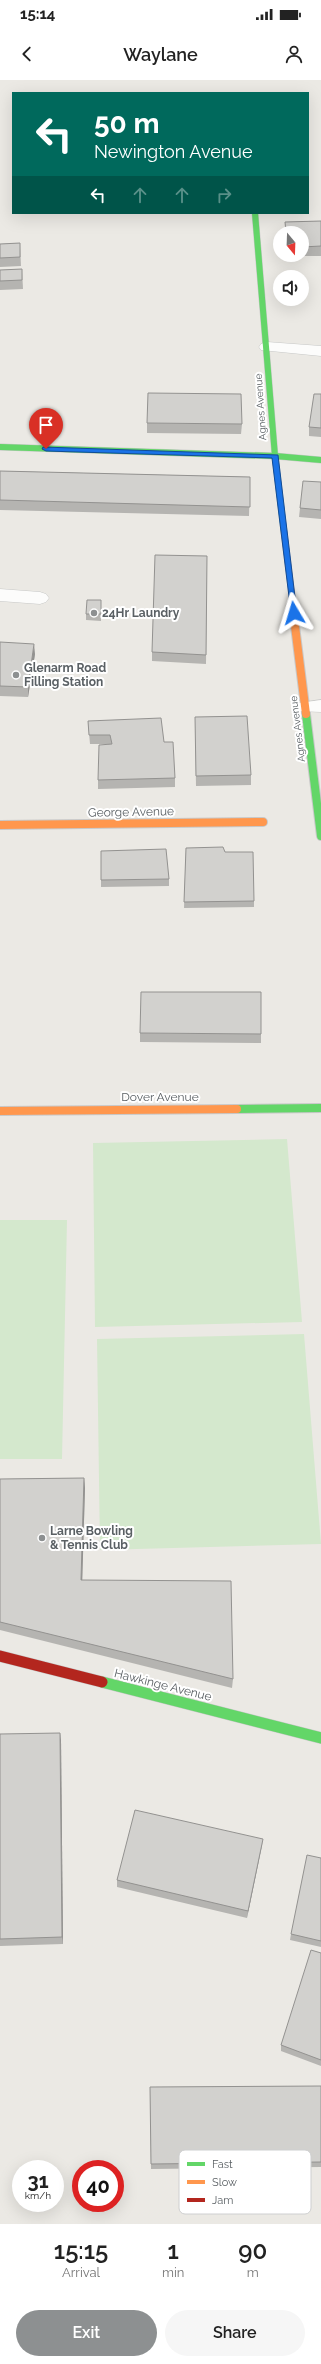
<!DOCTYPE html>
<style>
body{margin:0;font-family:Raleway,sans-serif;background:#f6f6f6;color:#222;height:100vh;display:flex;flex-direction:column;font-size:15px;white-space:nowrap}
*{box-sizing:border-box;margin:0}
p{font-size:13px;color:#767676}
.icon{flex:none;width:22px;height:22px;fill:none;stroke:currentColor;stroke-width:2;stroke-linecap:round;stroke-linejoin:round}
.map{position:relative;height:2144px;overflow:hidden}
.panel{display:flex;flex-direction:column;background:#fff;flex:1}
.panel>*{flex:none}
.hud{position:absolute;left:12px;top:12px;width:297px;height:122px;border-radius:0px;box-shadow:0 4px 16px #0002;background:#00695c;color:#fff;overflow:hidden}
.needle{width:26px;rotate:161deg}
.fabs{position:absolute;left:273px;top:146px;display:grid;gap:8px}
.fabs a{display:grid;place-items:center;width:36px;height:36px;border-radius:50%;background:#fff;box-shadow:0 4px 16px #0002;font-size:20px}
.speed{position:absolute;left:12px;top:2080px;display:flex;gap:8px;font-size:20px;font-weight:700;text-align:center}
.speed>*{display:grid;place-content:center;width:52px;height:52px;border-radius:50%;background:#fff;box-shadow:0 4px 16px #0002;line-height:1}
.speed small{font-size:10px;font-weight:400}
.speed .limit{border:6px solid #d22;background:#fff;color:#111}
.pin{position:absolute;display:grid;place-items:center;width:34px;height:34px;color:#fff;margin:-41px -17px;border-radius:50% 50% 50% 0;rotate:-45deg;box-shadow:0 0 4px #0007}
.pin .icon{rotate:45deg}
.me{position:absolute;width:44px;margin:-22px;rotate:353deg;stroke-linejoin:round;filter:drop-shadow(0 0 3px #0008)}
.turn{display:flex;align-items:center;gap:14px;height:84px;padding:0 16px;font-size:18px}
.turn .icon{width:52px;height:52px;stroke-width:2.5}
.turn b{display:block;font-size:28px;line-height:34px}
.lanes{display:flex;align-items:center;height:38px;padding:0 16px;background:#0003;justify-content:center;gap:20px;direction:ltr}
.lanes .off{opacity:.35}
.eta{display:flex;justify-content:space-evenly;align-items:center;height:68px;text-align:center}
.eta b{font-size:24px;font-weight:600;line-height:28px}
.action{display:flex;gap:8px;margin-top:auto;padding:8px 16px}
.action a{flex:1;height:46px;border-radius:24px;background:#8d9091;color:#fff;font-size:16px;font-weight:600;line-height:46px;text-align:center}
.action a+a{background:#f6f6f6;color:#222}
.status{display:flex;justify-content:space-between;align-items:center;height:28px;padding:0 20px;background:#fff;direction:ltr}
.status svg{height:11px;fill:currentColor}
header{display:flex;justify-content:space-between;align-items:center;height:52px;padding:0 16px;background:#fff;font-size:18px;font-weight:600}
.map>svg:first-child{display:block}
.green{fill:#d4e8cd}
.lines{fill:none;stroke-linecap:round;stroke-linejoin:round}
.lane-casing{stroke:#c7c8c7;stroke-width:1}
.fast-far2-casing{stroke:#c8c8c8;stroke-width:7}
.fast-far1-casing{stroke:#c8c8c8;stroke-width:10}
.fast-casing{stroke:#c8c8c8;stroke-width:12}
.slow-far1-casing{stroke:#c8c8c8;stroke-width:7}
.slow-casing{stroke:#c8c8c8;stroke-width:10}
.jam-casing{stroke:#c8c8c8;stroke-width:12}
.lane{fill:#fcfcfb;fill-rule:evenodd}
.fast-far2{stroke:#63d668;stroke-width:6}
.fast-far1{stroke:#63d668;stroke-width:8}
.fast{stroke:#63d668;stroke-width:11}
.slow-far1{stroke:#ff974d;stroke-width:6}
.slow{stroke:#ff974d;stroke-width:8}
.jam{stroke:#b3261e;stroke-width:11}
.wall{fill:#b5b4b1}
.shaded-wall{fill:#939290}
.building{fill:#d2d1ce;stroke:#939290}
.route{fill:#1a73e8;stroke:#114b97}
.poi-dot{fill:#8d9091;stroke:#fff;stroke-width:1.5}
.labels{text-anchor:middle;stroke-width:4;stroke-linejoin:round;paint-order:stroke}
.far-street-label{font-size:10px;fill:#5a6064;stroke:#fff}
.poi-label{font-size:12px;font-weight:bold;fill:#5a6064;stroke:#fff;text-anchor:start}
.street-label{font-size:12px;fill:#5a6064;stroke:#fff}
.key{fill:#fff;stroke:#cecfd0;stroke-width:1}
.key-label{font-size:11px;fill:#5a6064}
</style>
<div class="status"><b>15:14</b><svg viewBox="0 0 49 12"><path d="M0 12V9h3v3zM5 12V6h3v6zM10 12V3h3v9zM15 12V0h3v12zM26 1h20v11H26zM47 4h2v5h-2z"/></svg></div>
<header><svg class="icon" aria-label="back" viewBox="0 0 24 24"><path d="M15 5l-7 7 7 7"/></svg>Waylane<svg class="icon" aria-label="person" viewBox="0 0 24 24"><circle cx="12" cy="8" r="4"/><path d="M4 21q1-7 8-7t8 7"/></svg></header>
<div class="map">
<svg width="321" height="2144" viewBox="0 0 321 2144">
<rect width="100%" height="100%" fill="#ebe9e4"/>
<g class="green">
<polygon points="287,1059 302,1242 95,1247 93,1063"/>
<polygon points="0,1140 67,1140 62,1379 0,1379"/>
<polygon points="304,1254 321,1464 100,1470 97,1259"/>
</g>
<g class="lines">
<defs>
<g id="lane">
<polygon points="267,262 321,266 321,276 261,270 259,267 261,264"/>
<polygon points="0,509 40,512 46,514 49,518 46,522 40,524 0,521"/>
<polygon points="321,620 321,632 299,631 297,627 299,623"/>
</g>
<g id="fast-far2">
<polyline points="255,133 275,376 284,452"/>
<polyline points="0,367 275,376 321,380"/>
</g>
<g id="fast-far1">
<polyline points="306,634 321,756"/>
<polyline points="237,1029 321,1028"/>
</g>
<polyline id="fast" points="102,1602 321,1658"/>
<polyline id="slow-far1" points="284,452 295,539"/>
<g id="slow">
<polyline points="294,538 306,634"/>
<polyline points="0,745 263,742"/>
<polyline points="0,1031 237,1029"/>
</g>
<polyline id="jam" points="0,1576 102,1602"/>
</defs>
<use href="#lane" class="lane-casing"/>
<use href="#fast-far2" class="fast-far2-casing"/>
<use href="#fast-far1" class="fast-far1-casing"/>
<use href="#fast" class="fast-casing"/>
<use href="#slow-far1" class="slow-far1-casing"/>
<use href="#slow" class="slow-casing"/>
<use href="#jam" class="jam-casing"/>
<use href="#lane" class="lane"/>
<use href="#fast-far2" class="fast-far2"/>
<use href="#fast-far1" class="fast-far1"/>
<use href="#fast" class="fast"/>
<use href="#slow-far1" class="slow-far1"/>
<use href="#slow" class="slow"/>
<use href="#jam" class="jam"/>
</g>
<g class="wall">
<polygon points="321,141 321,176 288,176 288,175 302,175 302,153 285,153 285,142"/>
<polygon points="20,163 21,186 0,187 0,164"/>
<polygon points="22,189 23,209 0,210 0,190"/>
<polygon points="321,314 321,357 309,356 309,347"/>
<polygon points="147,343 242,344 241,354 147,353"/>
<polygon points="0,391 250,397 249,436 0,430"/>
<polygon points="321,402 321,439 299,437 300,428"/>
<polygon points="207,476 206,584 152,581 152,572"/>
<polygon points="101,520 101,541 86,540 86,534"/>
<polygon points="0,562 35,574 28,617 0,616"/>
<polygon points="195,637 251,695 251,705 196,706"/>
<polygon points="88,641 164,662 175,698 175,707 98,709 98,700 108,664 90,664"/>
<polygon points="186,768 225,772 254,821 254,827 184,828"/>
<polygon points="169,799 169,806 101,807 101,800"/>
<polygon points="140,953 261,954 261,963 140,962"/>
<polygon points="84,1398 85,1408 82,1500 233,1599 232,1608 0,1550 0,1399"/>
<polygon points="0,1654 61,1660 63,1864 0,1866"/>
<polygon points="262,1765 247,1838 117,1807 117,1800"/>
<polygon points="321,1778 321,1867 290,1860 291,1854"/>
<polygon points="321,1873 321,1986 281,1971 281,1965"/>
<polygon points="321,2006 321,2087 151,2089 150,2007"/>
</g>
<g class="shaded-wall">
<polygon points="34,564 35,574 28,617 28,607"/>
<polygon points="84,1398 85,1408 82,1509 81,1500"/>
<polygon points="60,1653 61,1660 63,1864 62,1857"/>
<polygon points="263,1759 262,1765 247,1838 248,1831"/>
</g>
<g class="building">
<polygon points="321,141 321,166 302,167 302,153 286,153 285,142"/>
<polygon points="20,163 20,177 0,178 0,164"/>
<polygon points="22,189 22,200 0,201 0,190"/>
<polygon points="148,313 241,314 242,344 147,343"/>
<polygon points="314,314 321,314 321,348 309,347"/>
<polygon points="0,391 250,397 250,427 0,420"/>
<polygon points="303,401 321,402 321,430 300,428"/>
<polygon points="155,475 207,476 206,575 152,572"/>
<polygon points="87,520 101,520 101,534 86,534"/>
<polygon points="0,562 34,564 28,607 0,606"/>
<polygon points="247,636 251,695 196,696 195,637"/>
<polygon points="161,638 164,662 173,662 175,698 98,700 99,665 112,664 110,655 89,655 88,641"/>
<polygon points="223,767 225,772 253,772 254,821 184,822 186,768"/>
<polygon points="166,769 169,799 101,800 101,771"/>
<polygon points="141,912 261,912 261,954 140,953"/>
<polygon points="84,1398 81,1500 231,1501 233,1599 0,1542 0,1399"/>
<polygon points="60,1653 62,1857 0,1859 0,1654"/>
<polygon points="135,1730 263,1759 248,1831 117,1800"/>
<polygon points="307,1775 321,1778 321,1861 291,1854"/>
<polygon points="311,1870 321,1873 321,1980 281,1965"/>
<polygon points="321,2006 321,2082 151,2084 150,2007"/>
</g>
<polygon class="route" points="43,367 278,375 297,534 291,533 272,378 46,371 42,369"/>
<g class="poi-dot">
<circle cx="94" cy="533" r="4"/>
<circle cx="16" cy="595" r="4"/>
<circle cx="42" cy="1458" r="4"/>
</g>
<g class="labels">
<g class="far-street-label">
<text transform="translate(260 327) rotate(-94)" y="4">Agnes Avenue</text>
<text transform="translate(297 649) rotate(-97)" y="4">Agnes Avenue</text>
</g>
<g class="poi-label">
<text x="102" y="537">24Hr Laundry</text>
<text x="24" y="592">Glenarm Road<tspan x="24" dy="14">Filling Station</tspan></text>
<text x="50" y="1455">Larne Bowling<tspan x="50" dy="14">&amp; Tennis Club</tspan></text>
</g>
<g class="street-label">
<text transform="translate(131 732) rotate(-1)" y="4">George Avenue</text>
<text x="160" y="1021">Dover Avenue</text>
<text transform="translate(163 1605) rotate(14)" y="4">Hawkinge Avenue</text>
</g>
</g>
<rect x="179" y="2070" width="132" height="64" rx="6" class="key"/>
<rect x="187" y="2082" width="18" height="4" fill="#63d668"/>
<rect x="187" y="2100" width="18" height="4" fill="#ff974d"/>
<rect x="187" y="2118" width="18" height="4" fill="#b3261e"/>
<g class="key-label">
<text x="212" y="2088">Fast</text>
<text x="212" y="2106">Slow</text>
<text x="212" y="2124">Jam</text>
</g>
</svg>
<div class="fabs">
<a><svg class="needle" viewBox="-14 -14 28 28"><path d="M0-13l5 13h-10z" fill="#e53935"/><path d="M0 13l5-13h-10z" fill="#767676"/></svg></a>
<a><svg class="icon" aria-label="sound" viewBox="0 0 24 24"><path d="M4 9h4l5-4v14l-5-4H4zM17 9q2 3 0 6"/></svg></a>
</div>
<div class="speed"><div>31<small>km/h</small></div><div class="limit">40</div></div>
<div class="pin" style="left:46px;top:369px;background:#d93025"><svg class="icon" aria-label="arrive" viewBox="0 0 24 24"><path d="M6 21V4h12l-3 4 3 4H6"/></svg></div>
<svg class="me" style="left:294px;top:533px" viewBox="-20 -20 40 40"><path d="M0-17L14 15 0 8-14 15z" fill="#1a73e8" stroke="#fff" stroke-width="4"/></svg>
<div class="hud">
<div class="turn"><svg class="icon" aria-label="left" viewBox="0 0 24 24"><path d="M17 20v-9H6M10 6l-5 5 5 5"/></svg><div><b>50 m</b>Newington Avenue</div></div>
<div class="lanes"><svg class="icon" aria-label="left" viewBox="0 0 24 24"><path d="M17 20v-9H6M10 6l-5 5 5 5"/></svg><svg class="icon off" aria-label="ahead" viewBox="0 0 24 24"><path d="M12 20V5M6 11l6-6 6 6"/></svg><svg class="icon off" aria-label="ahead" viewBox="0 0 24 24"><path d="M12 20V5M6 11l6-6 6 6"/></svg><svg class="icon off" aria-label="right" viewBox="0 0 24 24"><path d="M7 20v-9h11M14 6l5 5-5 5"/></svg></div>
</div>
</div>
<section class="panel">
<div class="eta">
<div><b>15:15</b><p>Arrival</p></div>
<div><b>1</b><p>min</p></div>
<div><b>90</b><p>m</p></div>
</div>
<div class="action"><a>Exit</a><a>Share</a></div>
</section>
